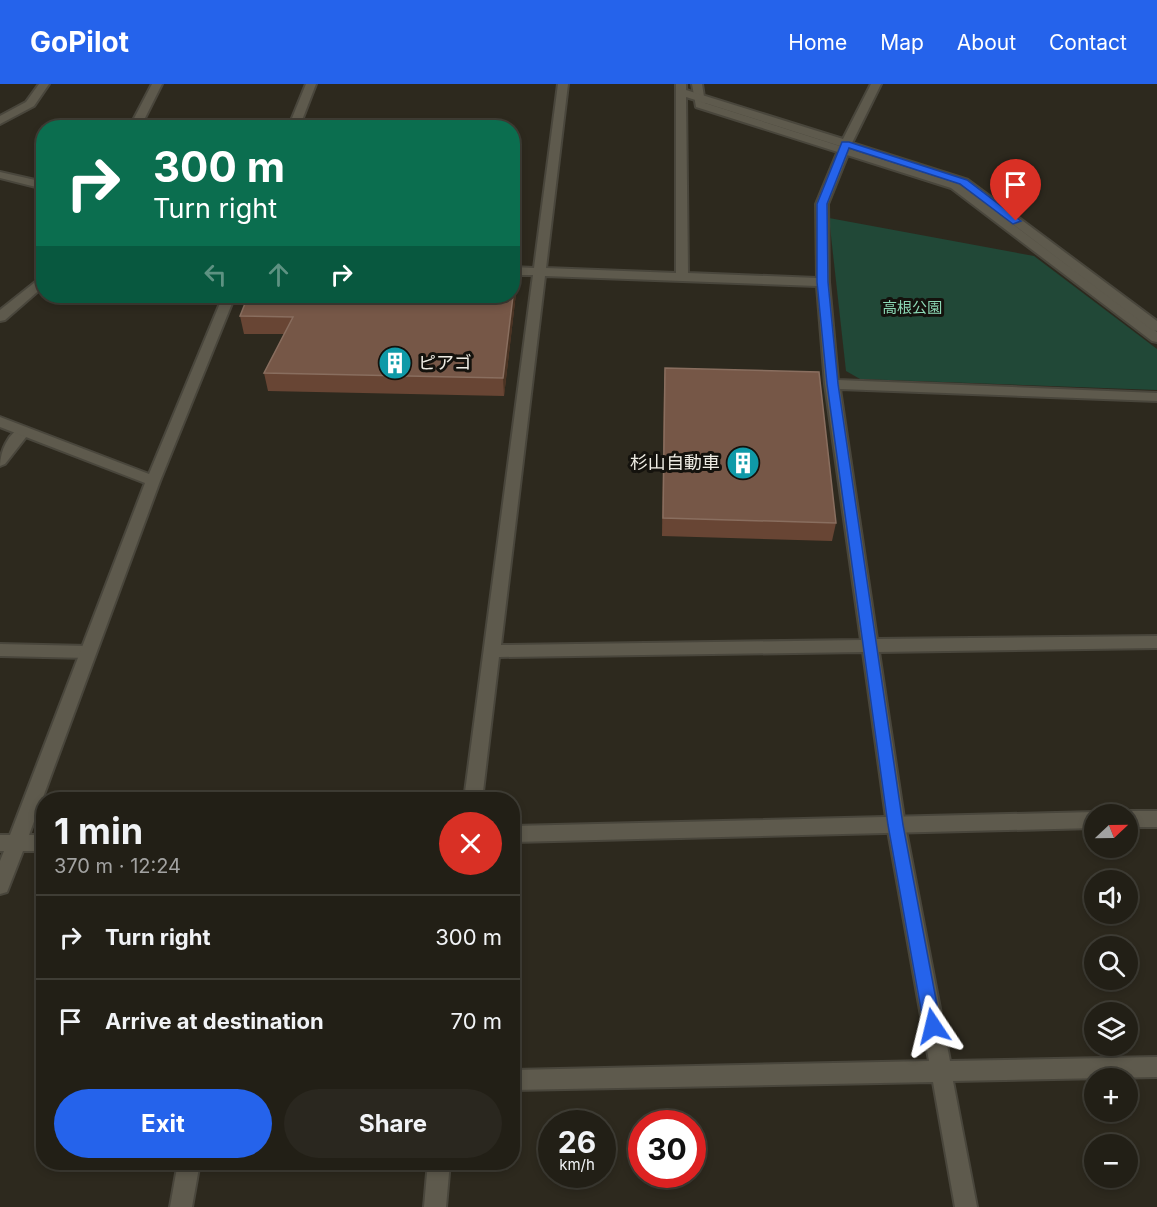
<!DOCTYPE html>
<meta charset="utf-8">
<style>
body{margin:0;font-family:Inter,"Noto Sans JP",sans-serif;background:#2a271f;color:#f1f3f6;height:100vh;display:flex;flex-direction:column;font-size:22px;white-space:nowrap}
*{box-sizing:border-box;margin:0}
p{font-size:20px;color:#a2a2a1}
.icon{flex:none;width:33px;height:33px;fill:none;stroke:currentColor;stroke-width:2;stroke-linecap:round;stroke-linejoin:round}
.map{position:relative;flex:1;overflow:hidden}
.details{position:absolute;left:36px;top:708px;width:484px;height:378px;display:flex;flex-direction:column;background:#221f16;border-radius:24px;box-shadow:0 3px 9px #0003,0 0 0 2px #3f3d35}
.details>*{flex:none}
.guide{position:absolute;left:36px;top:36px;width:484px;height:183px;border-radius:24px;box-shadow:0 3px 9px #0003,0 0 0 2px #3f3d35;background:#0b6e4f;color:#fff;overflow:hidden}
.needle{width:39px;rotate:68deg}
.controls{position:absolute;left:1084px;top:720px;display:grid;gap:12px}
.controls a{display:grid;place-items:center;width:54px;height:54px;border-radius:50%;background:#221f16;box-shadow:0 3px 9px #0003,0 0 0 2px #3f3d35;font-size:30px}
.speed{position:absolute;left:538px;top:1026px;display:flex;gap:12px;font-size:30px;font-weight:700;text-align:center}
.speed>*{display:grid;place-content:center;width:78px;height:78px;border-radius:50%;background:#221f16;box-shadow:0 3px 9px #0003,0 0 0 2px #3f3d35;line-height:1}
.speed small{font-size:15px;font-weight:400}
.speed .limit{border:9px solid #d22;background:#fff;color:#111}
.pin{position:absolute;display:grid;place-items:center;width:51px;height:51px;color:#fff;margin:-62px -26px;border-radius:50% 50% 50% 0;rotate:-45deg;box-shadow:0 0 6px #0007}
.pin .icon{rotate:45deg}
.me{position:absolute;width:66px;margin:-33px;rotate:350deg;stroke-linejoin:round;filter:drop-shadow(0 0 4px #0008)}
.turn{display:flex;align-items:center;gap:21px;height:126px;padding:0 18px;font-size:27px}
.turn .icon{width:78px;height:78px;stroke-width:2.5}
.turn b{display:block;font-size:42px;line-height:51px}
.lanes{display:flex;align-items:center;height:57px;padding:0 18px;background:#0003;justify-content:center;gap:30px;direction:ltr}
.lanes .off{opacity:.35}
.round{display:grid;place-items:center;flex:none;width:63px;height:63px;border-radius:32px;background:#2a271f}
.overview{display:flex;align-items:center;justify-content:space-between;height:102px;padding:0 18px}
h1{font-size:36px;font-weight:700;line-height:45px}
.action{display:flex;gap:12px;margin-top:auto;padding:12px 18px}
.action a{flex:1;height:69px;border-radius:36px;background:#2563eb;color:#fff;font-size:24px;font-weight:700;line-height:69px;text-align:center}
.action a+a{background:#2a271f;color:#f1f3f6}
ul{padding:0;list-style:none}
li{display:flex;align-items:center;gap:18px;height:84px;padding:0 18px;border-top:2px solid #3f3d35}
li div{flex:1}
li b{display:block;font-size:22px}
li em{font-style:normal}
header{display:flex;align-items:center;gap:36px;box-sizing:border-box;height:84px;padding:0 30px;background:#2563eb;color:#fff}
header strong{font-size:28px}
nav{display:flex;gap:33px;margin-inline-start:auto;font-size:21px}
.map>svg:first-child{display:block}
.green{fill:#214837}
.lines{fill:none;stroke-linecap:round;stroke-linejoin:round}
.pedestrian-casing{stroke:#49463c;stroke-width:4}
.minor-casing{stroke:#49463c;stroke-width:4}
.tertiary-casing{stroke:#49463c;stroke-width:4}
.pedestrian{fill:#5e5a4d;fill-rule:evenodd}
.minor{fill:#5e5a4d;fill-rule:evenodd}
.tertiary{fill:#5e5a4d;fill-rule:evenodd}
.wall{fill:#684534}
.shaded-wall{fill:#4a3323}
.building{fill:#765747;stroke:#896e5f;stroke-width:1.5}
.route{fill:#2563eb;stroke:#184099;stroke-width:1.5}
.labels{text-anchor:middle;stroke-width:6;stroke-linejoin:round;paint-order:stroke}
.far-park-label{font-size:15px;fill:#8cd8b5;stroke:#14120d}
.poi-label{font-size:18px;fill:#edebe3;stroke:#14120d;text-anchor:start}
</style>
<header>
<strong>GoPilot</strong>
<nav><a>Home</a><a>Map</a><a>About</a><a>Contact</a></nav>
</header>
<div class="map">
<svg width="1157" height="1123" viewBox="0 0 1157 1123">
<rect width="100%" height="100%" fill="#2d291e"/>
<polygon class="green" points="829,134 1034,172 1157,265 1157,306 860,295 846,287"/>
<g class="lines">
<defs>
<g id="pedestrian">
<polygon points="692,0 702,0 705,19 959,100 1157,248 1157,258 1152,257 951,104 696,23"/>
<polygon points="0,560 88,562 94,563 96,568 94,573 88,574 0,572"/>
</g>
<g id="minor">
<polygon points="39,0 49,0 34,22 0,40 0,32 26,18"/>
<polygon points="152,0 162,0 140,44 129,44"/>
<path d="M 558,0 L 568,0 L 546,184 L 676,189 L 676,0 L 686,0 L 686,6 L 843,55 L 871,0 L 881,0 L 852,59 L 968,96 L 1157,237 L 1157,247 L 1152,246 L 960,100 L 850,65 L 828,120 L 829,198 L 838,296 L 1157,309 L 1157,317 L 840,305 L 877,555 L 1157,552 L 1157,564 L 879,568 L 905,741 L 950,977 L 1157,973 L 1157,993 L 953,997 L 977,1123 L 955,1123 L 933,998 L 513,1006 L 513,986 L 929,977 L 887,741 L 863,568 L 499,573 L 482,716 L 464,716 L 533,191 L 513,191 L 513,183 L 534,184 ZM 686,13 L 840,62 L 816,120 L 817,194 L 688,189 ZM 545,192 L 817,202 L 825,300 L 861,556 L 501,561 Z"/>
<polygon points="0,88 44,98 44,105 0,94"/>
<polygon points="44,191 44,202 5,236 0,237 0,226"/>
<path d="M 23,343 L 30,348 L 5,380 L 0,382 C 0,368 8,348 23,343 Z"/>
<polygon points="178,1078 200,1078 192,1123 170,1123"/>
<polygon points="428,1078 450,1078 446,1123 424,1123"/>
</g>
<g id="tertiary">
<polygon points="306,0 316,0 299,44 288,44"/>
<polygon points="223,212 235,212 160,397 29,751 44,751 44,767 23,767 7,808 0,810 0,777 4,767 0,767 0,751 10,751 145,399 0,343 0,333 149,390"/>
<polygon points="1128,727 1157,727 1157,743 1128,743 1128,730 1121,730"/>
<polygon points="1095,728 1101,730 1095,730 1095,744 513,758 513,742"/>
</g>
</defs>
<use href="#pedestrian" class="pedestrian-casing"/>
<use href="#minor" class="minor-casing"/>
<use href="#tertiary" class="tertiary-casing"/>
<use href="#pedestrian" class="pedestrian"/>
<use href="#minor" class="minor"/>
<use href="#tertiary" class="tertiary"/>
</g>
<g class="wall">
<polygon points="518,192 504,312 268,307 264,289 284,250 244,250 240,232"/>
<polygon points="665,284 836,439 832,457 662,452 664,302"/>
</g>
<polygon class="shaded-wall" points="517,175 518,192 504,312 503,294"/>
<g class="building">
<polygon points="513,174 517,175 513,209"/>
<polygon points="248,212 513,212 503,294 264,289 293,233 240,232"/>
<polygon points="665,284 819,288 836,439 663,434"/>
</g>
<polygon class="route" points="842,58 849,58 967,96 1021,137 1013,140 960,100 849,64 827,120 828,198 838,300 903,741 941,942 939,948 933,950 927,948 924,942 888,741 827,300 817,198 817,120"/>
<defs>
<symbol id="building-disc" viewBox="-11 -11 22 22"><circle r="9.5" fill="#0f9aa8" stroke="#14120d"/><path d="M-4-6H4V6H1V3H-1V6H-4ZM-2.5-4.3h1.7v1.8h-1.7ZM.8-4.3h1.7v1.8H.8ZM-2.5-1h1.7V.8h-1.7ZM.8-1h1.7V.8H.8Z" fill="#fff"/></symbol>
</defs>
<g fill-rule="evenodd">
<use href="#building-disc" x="376" y="260" width="38" height="38"/>
<use href="#building-disc" x="724" y="360" width="38" height="38"/>
</g>
<g class="labels">
<g class="far-park-label">
<text x="912" y="229">高根公園</text>
</g>
<g class="poi-label">
<text x="418" y="285">ピアゴ</text>
<text x="720" y="385" text-anchor="end">杉山自動車</text>
</g>
</g>
</svg>
<div class="controls">
<a><svg class="needle" viewBox="-14 -14 28 28"><path d="M0-13l5 13h-10z" fill="#e53935"/><path d="M0 13l5-13h-10z" fill="#a2a2a1"/></svg></a>
<a><svg class="icon" aria-label="sound" viewBox="0 0 24 24"><path d="M4 9h4l5-4v14l-5-4H4zM17 9q2 3 0 6"/></svg></a>
<a><svg class="icon" aria-label="search" viewBox="0 0 24 24"><circle cx="10" cy="10" r="6"/><path d="M15 15l6 6"/></svg></a>
<a><svg class="icon" aria-label="layers" viewBox="0 0 24 24"><path d="M12 4l9 5-9 5-9-5zM3 14l9 5 9-5"/></svg></a>
<a>+</a>
<a>−</a>
</div>
<div class="speed"><div>26<small>km/h</small></div><div class="limit">30</div></div>
<div class="pin" style="left:1016px;top:137px;background:#d93025"><svg class="icon" aria-label="arrive" viewBox="0 0 24 24"><path d="M6 21V4h12l-3 4 3 4H6"/></svg></div>
<svg class="me" style="left:933px;top:942px" viewBox="-20 -20 40 40"><path d="M0-17L14 15 0 8-14 15z" fill="#2563eb" stroke="#fff" stroke-width="4"/></svg>
<div class="guide">
<div class="turn"><svg class="icon" aria-label="right" viewBox="0 0 24 24"><path d="M7 20v-9h11M14 6l5 5-5 5"/></svg><div><b>300 m</b>Turn right</div></div>
<div class="lanes"><svg class="icon off" aria-label="left" viewBox="0 0 24 24"><path d="M17 20v-9H6M10 6l-5 5 5 5"/></svg><svg class="icon off" aria-label="ahead" viewBox="0 0 24 24"><path d="M12 20V5M6 11l6-6 6 6"/></svg><svg class="icon" aria-label="right" viewBox="0 0 24 24"><path d="M7 20v-9h11M14 6l5 5-5 5"/></svg></div>
</div>
<section class="details">
<div class="overview"><div><h1>1 min</h1><p>370 m · 12:24</p></div><a class="round" style="background:#d93025;color:#fff"><svg class="icon" aria-label="close" viewBox="0 0 24 24"><path d="M6 6l12 12M18 6L6 18"/></svg></a></div>
<ul>
<li><svg class="icon" aria-label="right" viewBox="0 0 24 24"><path d="M7 20v-9h11M14 6l5 5-5 5"/></svg><div><b>Turn right</b></div><em>300 m</em></li>
<li><svg class="icon" aria-label="arrive" viewBox="0 0 24 24"><path d="M6 21V4h12l-3 4 3 4H6"/></svg><div><b>Arrive at destination</b></div><em>70 m</em></li>
</ul>
<div class="action"><a>Exit</a><a>Share</a></div>
</section>
</div>
